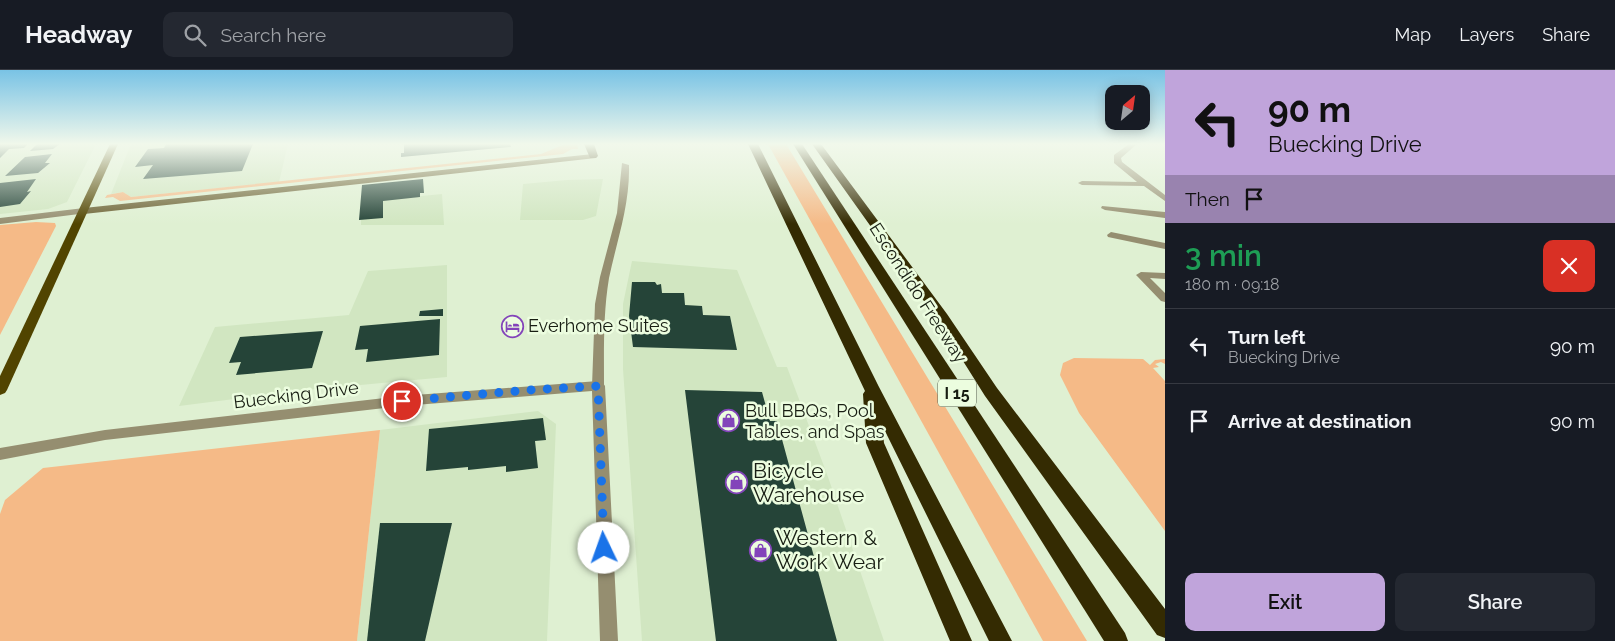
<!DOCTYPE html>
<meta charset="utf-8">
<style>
body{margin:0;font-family:Raleway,sans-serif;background:#242831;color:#f1f3f6;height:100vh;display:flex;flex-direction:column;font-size:19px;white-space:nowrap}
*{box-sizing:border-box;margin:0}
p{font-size:16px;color:#9ea1a6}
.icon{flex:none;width:28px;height:28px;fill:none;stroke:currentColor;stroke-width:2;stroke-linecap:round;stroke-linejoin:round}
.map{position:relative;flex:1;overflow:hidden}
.drawer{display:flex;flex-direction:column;background:#171b24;width:450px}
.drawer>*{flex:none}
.banner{background:#c0a4db;color:#111;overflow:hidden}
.needle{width:32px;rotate:29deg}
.buttons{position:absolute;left:1105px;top:15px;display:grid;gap:10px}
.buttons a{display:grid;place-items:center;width:45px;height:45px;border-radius:10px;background:#171b24;box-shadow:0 2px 12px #0003;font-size:25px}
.pin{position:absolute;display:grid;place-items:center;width:42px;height:42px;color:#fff;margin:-21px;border:2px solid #fff;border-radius:50%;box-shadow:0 1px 5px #0007}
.me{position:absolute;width:55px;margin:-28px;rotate:357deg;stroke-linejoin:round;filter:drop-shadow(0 0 4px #0008)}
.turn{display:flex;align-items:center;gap:18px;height:105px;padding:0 20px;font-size:22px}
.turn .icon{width:65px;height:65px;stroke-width:2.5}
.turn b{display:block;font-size:35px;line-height:42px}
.then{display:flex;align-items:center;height:48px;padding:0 20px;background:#0003;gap:10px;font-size:19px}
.round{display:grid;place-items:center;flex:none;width:52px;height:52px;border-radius:10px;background:#242831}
.summary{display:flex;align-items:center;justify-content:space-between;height:85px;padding:0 20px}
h1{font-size:30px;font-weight:600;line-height:38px;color:#1e9e55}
.action{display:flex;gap:10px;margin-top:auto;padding:10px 20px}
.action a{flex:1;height:58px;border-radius:10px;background:#c0a4db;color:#111;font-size:20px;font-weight:600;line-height:58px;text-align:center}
.action a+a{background:#242831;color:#f1f3f6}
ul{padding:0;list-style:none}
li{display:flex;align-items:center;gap:15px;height:75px;padding:0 20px;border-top:1px solid #363941}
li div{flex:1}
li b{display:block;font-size:19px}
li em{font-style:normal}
header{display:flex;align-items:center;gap:30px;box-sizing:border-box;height:70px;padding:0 25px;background:#171b24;border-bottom:1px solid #363941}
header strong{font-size:24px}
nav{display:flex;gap:28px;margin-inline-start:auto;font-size:18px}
.search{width:350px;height:45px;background:#242831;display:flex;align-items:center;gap:12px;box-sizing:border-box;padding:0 18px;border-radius:10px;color:#9ea1a6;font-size:19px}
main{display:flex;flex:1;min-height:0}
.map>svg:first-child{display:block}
.built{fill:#d1e6c1}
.green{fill:#f5ba87}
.building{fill:#254438}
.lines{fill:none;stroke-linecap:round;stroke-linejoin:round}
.minor{fill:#958e70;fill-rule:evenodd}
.tertiary{fill:#958e70;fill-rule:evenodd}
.secondary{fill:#6d6335;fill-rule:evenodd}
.primary{fill:#514400;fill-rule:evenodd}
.motorway{fill:#342b02;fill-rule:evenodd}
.route{stroke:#1a73e8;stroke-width:9;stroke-dasharray:0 16.2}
.labels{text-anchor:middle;stroke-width:5;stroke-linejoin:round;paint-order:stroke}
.shield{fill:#ecfddf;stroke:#586150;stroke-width:1}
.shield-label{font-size:16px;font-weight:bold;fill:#181e13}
.street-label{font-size:18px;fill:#181e13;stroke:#ecfddf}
.poi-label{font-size:18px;fill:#181e13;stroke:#ecfddf;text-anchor:start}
.near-poi-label{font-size:21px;fill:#181e13;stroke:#ecfddf;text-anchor:start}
</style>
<header>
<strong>Headway</strong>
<div class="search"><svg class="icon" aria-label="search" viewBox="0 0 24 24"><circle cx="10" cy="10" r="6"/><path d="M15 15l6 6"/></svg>Search here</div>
<nav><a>Map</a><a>Layers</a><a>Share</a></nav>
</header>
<main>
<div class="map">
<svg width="1165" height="571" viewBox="0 0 1165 571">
<rect width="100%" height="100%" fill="#dff0d2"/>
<g class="built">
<polygon points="0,74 96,74 67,132 48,139 0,144"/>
<polygon points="131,74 288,74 279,112 131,127 123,122 111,124"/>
<polygon points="603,109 596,146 583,150 520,150 523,114 567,110"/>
<polygon points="442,124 444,155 361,155 361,132"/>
<polygon points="632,191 737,200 777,297 787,297 828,407 884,571 642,571 623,299 623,234"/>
<polygon points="447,195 447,307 306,320 179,336 215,257 349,245 368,201"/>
<polygon points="538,341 556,354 547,571 357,571 380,360"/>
</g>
<g class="green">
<polygon points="565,74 577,74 578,79 572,79 563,84 120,131 113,127 105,128 107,125 123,122 131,127 541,84"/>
<polygon points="768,74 786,74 1087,571 1043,571"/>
<polygon points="36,152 55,153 56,156 0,265 0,155"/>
<polygon points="1074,288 1143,289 1150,295 1155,290 1165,289 1165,294 1161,292 1155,294 1159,297 1153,298 1165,311 1165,461 1079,343 1060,305 1063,293"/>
<polygon points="380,360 357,571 0,571 0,444 5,430 43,398"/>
</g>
<g class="building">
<polygon points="0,74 28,74 24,78 9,79 0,88"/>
<polygon points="37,74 60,74 53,79 30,81"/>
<polygon points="166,74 253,74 242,101 143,109 153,95 135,97 148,79 164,78"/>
<polygon points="404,74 510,74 511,77 401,87 401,83 404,83"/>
<polygon points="52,84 45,93 50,93 38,103 5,106 25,87"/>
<polygon points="36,109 27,122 31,121 20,134 0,137 0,113"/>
<polygon points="423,109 424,123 420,123 420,127 383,131 383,148 359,150 362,115"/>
<polygon points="632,212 655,212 657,215 661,214 662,223 684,223 685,235 702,236 703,245 730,246 737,280 633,277 629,246"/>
<polygon points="443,239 443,246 419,246 420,241"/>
<polygon points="440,249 439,285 366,292 368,279 355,280 360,256"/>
<polygon points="323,261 312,298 236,305 241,292 229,293 240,267"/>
<polygon points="685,320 762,322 770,351 777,351 837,571 716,571"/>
<polygon points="543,348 546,370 535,371 538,398 506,402 506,396 468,400 468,397 426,401 429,359"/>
<polygon points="380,453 452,453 425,571 367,571"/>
</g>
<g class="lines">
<g class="minor">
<polygon points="1129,74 1137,74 1121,88 1122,92 1165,125 1165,131 1144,116 1082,115 1078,113 1082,111 1137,112 1114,93 1114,85"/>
<path d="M 622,93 L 629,95 C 630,135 617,170 609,208 C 603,244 604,280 604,316 L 598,320 L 592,316 L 595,234 L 600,207 L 617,143 Z"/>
<polygon points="1102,136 1165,142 1165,148 1105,140 1101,138"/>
<polygon points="1111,162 1165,173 1165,179 1108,167 1107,165"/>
<polygon points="1141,202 1165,203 1165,209 1150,208 1165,223 1165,232 1161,231 1138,207 1136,205"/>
</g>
<g class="tertiary">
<polygon points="84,138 87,139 87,143 0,154 0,148"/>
<polygon points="598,311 603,313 605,316 618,571 600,571 592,321 402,336 105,370 0,390 0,378 105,360 402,326"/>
</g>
<polygon class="secondary" points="593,84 597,86 596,88 84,144 79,141 84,138"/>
<polygon class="primary" points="110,74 118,74 7,320 5,323 0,325 0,306"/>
<g class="motorway">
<polygon points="584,74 594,74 598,86 596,88 590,88"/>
<polygon points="748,74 758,74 879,317 1012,571 989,571 882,355 884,373 972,571 950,571 866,373 863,324 865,321"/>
<polygon points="793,74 802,74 1125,563 1128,571 1104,571"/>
<polygon points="812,74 821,74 947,244 997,318 1165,539 1165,568 1157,565 985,326 936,248"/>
</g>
</g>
<linearGradient id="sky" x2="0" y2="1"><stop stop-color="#79c3e5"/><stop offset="0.48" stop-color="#f1f8eb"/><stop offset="1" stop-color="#f1f8eb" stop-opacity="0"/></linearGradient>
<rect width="1165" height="154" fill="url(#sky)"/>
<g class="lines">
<polyline class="route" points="402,331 529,320 598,316 604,478"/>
</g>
<defs>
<symbol id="hotel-ring" viewBox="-11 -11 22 22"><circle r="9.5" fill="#ecfddf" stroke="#8344ba" stroke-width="1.5"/><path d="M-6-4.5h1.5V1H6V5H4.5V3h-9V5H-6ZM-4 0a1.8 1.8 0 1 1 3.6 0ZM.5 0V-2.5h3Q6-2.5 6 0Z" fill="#8344ba"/></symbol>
<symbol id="shop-ring" viewBox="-11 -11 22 22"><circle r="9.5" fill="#ecfddf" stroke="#8344ba" stroke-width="1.5"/><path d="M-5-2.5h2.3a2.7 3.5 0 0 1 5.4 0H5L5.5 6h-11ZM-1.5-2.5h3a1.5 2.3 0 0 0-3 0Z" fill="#8344ba"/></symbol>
</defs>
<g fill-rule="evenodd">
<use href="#hotel-ring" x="500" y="244" width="25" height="25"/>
<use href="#shop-ring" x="716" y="338" width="25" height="25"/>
<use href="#shop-ring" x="724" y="400" width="25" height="25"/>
<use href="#shop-ring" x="748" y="468" width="25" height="25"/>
</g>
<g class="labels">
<rect class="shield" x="938" y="309.5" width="38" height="27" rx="4"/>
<g class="shield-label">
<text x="957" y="329">I 15</text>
</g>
<g class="street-label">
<text transform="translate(918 223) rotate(57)" y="6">Escondido Freeway</text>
<text transform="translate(296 325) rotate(-7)" y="6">Buecking Drive</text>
</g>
<g class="poi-label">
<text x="528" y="262">Everhome Suites</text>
<text x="745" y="347">Bull BBQs, Pool<tspan x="745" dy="21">Tables, and Spas</tspan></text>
</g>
<g class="near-poi-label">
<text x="753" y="408">Bicycle<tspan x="753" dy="24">Warehouse</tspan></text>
<text x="776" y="475">Western &amp;<tspan x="776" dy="24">Work Wear</tspan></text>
</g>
</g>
</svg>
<div class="buttons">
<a><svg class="needle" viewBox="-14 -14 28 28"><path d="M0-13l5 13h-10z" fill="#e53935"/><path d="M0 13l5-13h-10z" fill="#9ea1a6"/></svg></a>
</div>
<div class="pin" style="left:402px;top:331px;background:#d93025"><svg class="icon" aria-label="arrive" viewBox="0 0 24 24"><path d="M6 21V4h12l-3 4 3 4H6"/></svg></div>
<svg class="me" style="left:604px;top:478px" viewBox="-20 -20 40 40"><circle r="19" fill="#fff"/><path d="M0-13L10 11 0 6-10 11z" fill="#1a73e8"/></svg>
</div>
<section class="drawer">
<div class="banner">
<div class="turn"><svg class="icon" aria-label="left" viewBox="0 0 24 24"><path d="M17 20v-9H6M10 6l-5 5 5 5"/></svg><div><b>90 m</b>Buecking Drive</div></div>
<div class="then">Then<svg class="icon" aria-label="arrive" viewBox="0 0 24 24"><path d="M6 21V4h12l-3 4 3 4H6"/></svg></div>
</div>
<div class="summary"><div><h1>3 min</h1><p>180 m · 09:18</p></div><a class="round" style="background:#d93025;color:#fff"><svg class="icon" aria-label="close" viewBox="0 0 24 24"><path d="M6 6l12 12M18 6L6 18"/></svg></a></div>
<ul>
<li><svg class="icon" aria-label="left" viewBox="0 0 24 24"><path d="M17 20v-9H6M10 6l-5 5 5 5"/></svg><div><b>Turn left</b><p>Buecking Drive</p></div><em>90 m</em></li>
<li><svg class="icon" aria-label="arrive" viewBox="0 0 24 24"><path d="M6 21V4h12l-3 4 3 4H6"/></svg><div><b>Arrive at destination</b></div><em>90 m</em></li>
</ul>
<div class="action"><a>Exit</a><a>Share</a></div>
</section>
</main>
